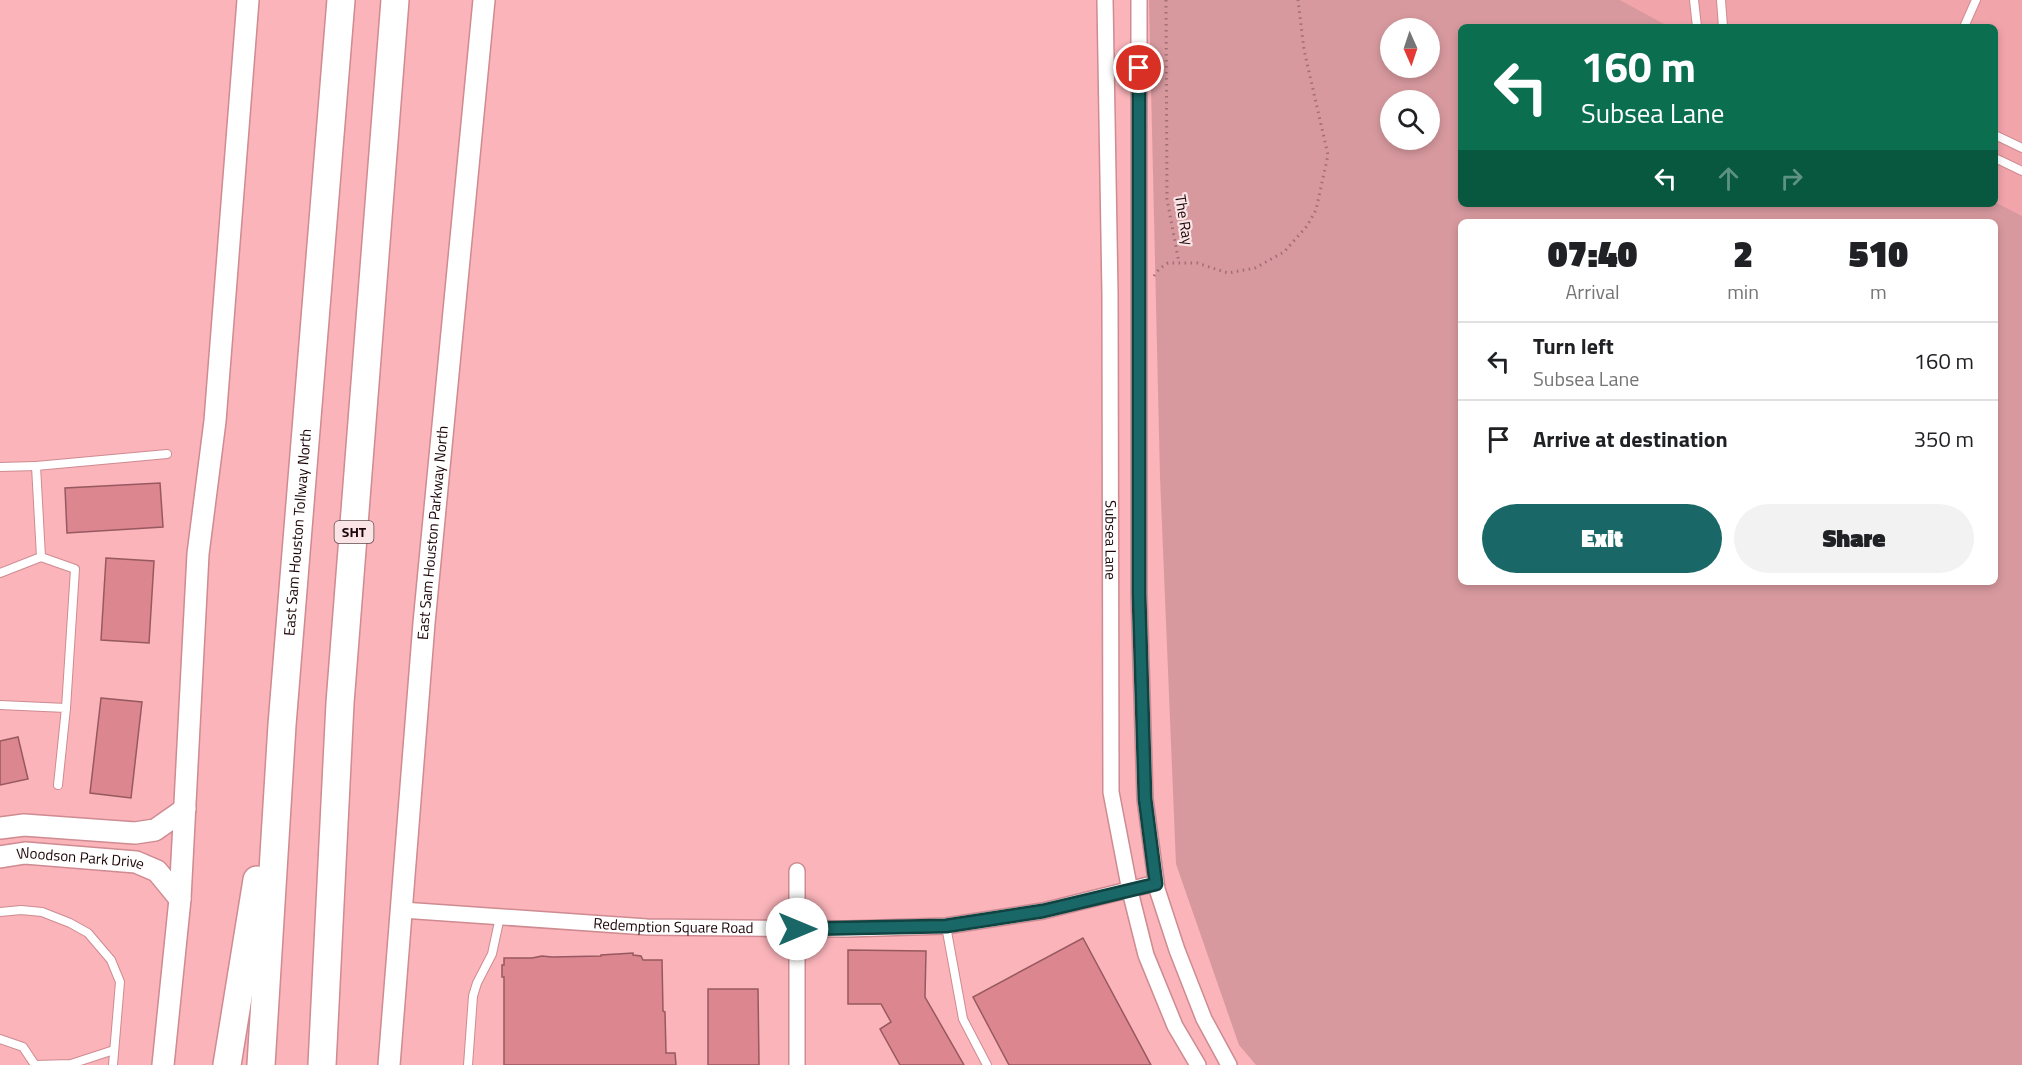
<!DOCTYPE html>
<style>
body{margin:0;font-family:"Titillium Web",sans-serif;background:#f2f2f2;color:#202124;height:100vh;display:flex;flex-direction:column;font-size:22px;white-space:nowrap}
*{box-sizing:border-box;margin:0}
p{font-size:20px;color:#757577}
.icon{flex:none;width:33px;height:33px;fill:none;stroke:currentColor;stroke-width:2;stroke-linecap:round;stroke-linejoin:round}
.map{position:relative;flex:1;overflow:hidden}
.panel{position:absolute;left:1458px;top:219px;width:540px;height:366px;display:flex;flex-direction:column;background:#fff;border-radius:9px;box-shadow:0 3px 9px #0003}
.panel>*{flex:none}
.banner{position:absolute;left:1458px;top:24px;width:540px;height:183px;border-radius:9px;box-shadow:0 3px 9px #0003;background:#0b6e4f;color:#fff;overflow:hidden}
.needle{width:39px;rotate:177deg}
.controls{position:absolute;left:1380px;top:18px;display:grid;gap:12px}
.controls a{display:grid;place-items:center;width:60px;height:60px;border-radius:50%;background:#fff;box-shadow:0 3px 9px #0003;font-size:30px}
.pin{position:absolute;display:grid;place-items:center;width:51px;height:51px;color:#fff;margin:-26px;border:3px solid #fff;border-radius:50%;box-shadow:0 2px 6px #0007}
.me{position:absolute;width:66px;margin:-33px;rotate:90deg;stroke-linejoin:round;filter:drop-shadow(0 0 4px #0008)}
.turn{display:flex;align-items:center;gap:21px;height:126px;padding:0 24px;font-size:27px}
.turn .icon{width:78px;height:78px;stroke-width:2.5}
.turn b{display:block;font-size:42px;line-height:51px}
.lanes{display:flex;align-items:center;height:57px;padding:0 24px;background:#0003;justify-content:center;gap:30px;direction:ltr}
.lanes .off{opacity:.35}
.eta{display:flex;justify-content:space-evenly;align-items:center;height:102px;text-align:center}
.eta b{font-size:36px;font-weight:800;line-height:42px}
.primary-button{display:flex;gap:12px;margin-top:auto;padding:12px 24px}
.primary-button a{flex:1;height:69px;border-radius:36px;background:#196766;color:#fff;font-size:24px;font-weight:800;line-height:69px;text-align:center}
.primary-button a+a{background:#f2f2f2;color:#202124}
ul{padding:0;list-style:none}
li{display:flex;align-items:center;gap:18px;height:78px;padding:0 24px;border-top:2px solid #e0e0e0}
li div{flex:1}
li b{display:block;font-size:22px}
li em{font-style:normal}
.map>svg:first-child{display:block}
.built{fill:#f2a4ab}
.green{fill:#d7999e;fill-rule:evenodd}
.building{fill:#dc868f;stroke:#97595f;stroke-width:1.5}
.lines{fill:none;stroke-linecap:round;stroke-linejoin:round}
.lane-casing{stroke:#ce8b91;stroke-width:10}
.street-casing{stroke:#ce8b91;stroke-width:18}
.secondary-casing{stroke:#ce8b91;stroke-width:24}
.highway-casing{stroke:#ce8b91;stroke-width:30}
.path{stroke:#a16e73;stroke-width:3;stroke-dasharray:1.5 4.5;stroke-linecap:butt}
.lane{stroke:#fff;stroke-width:8}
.street{stroke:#fff;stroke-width:15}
.secondary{stroke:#fff;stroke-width:21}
.highway{stroke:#fff;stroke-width:27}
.route-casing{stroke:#104342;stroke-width:15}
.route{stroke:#196766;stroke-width:10}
.labels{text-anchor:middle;stroke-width:4.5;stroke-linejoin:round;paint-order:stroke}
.shield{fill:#fae4e5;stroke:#5f484a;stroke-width:1.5}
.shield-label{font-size:14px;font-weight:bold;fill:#1c0508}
.street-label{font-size:15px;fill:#1c0508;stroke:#fae4e5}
</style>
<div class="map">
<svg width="2022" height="1065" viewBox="0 0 2022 1065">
<rect width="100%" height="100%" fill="#fab4ba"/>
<polygon class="built" points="1620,0 2022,0 2022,216 1995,202 1995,27 1670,27"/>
<path class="green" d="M 1149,0 L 1620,0 L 1670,27 L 1461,27 L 1461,204 L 1995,204 L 1995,202 L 2022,216 L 2022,1065 L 1256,1065 L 1239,1045 L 1176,864 L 1160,477 ZM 1390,28 L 1430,28 L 1430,68 L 1390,68 ZM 1390,100 L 1430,100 L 1430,140 L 1390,140 ZM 1461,222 L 1995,222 L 1995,582 L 1461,582 Z"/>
<g class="building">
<polygon points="160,483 163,527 67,533 65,488"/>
<polygon points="106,558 154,561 149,643 101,640"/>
<polygon points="101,698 142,702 131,798 90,793"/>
<polygon points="18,737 28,779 0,785 0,741"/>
<polygon points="1083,938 1151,1065 1009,1065 973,997"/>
<polygon points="848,950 926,951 925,997 964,1065 900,1065 880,1029 891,1022 881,1004 848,1004"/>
<polygon points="633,953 633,955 641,956 643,960 662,960 663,1011 665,1012 666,1053 675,1053 676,1065 504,1065 504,977 502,977 502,965 504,965 504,958 532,958 542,956 552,957 601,956 601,955"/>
<polygon points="708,989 758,989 759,1065 708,1065"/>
</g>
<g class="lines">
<defs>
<g id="lane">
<polyline points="1694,0 1697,27"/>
<polyline points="1721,0 1723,27"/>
<polyline points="1964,27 1976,0"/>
<polyline points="1995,135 2022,148"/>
<polyline points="1995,158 2022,171"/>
<polyline points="0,467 36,466"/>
<polyline points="41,557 36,466 167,454"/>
<polyline points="0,573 41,557 75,569 66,708"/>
<polyline points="0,705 66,708 58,785"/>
<polyline points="0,912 21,910 42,912 70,923 88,933 111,960 120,982 113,1065"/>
<polyline points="946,926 963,1019 987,1065"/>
<polyline points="0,1039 23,1047 35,1065 71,1064 114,1050"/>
<polyline points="468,1065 473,996 477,983 492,954 500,917"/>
</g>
<g id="street">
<path id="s1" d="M 1105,0 L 1110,294 L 1111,792 L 1130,891 L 1146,955 L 1175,1026 L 1198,1065"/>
<polyline points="1139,0 1139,594 1145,799 1157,889 1177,950 1204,1019 1229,1065"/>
<polyline points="797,871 797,1065"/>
<path id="s2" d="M 402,910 L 647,927 L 847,929 L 946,926 L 1043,911 L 1156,883"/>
</g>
<g id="secondary">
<polyline points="0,828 24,825 135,833 155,830 185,809"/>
<path id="s3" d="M 0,857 L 25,853 L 136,862 L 157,871 L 180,899"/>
<polyline points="163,1065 180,899 198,554 215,421 248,0"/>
<path id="s4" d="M 389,1065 L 424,623 L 484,0"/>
</g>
<g id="highway">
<polyline points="227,1065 257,880"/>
<path id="s5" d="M 261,1065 L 282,725 L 341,0"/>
<polyline points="322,1065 340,703 395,0"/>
</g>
</defs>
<use href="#lane" class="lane-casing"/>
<use href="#street" class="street-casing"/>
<use href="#secondary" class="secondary-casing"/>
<use href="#highway" class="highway-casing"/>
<g class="path">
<polyline points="1166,0 1167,199 1179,263"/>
<polyline points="1154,276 1159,269 1168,263 1197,263 1228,273 1255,268 1284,252 1307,226 1316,210 1328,155 1304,50 1298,0"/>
</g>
<use href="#lane" class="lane"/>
<use href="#street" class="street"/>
<use href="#secondary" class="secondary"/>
<use href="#highway" class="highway"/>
</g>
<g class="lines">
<defs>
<polyline id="route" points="797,929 946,926 1043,911 1156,884 1145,799 1139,594 1139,68"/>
</defs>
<use href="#route" class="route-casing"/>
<use href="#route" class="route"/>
</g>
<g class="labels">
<rect class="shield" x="334.5" y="521" width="39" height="22" rx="4.5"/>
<g class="shield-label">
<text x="354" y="537">SHT</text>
</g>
<g class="street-label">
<text transform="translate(1184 220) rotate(81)" y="5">The Ray</text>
<text dy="5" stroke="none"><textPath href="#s5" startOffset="534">East Sam Houston Tollway North</textPath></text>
<text dy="5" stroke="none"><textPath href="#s4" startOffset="534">East Sam Houston Parkway North</textPath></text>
<text dy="5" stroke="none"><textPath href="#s1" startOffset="540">Subsea Lane</textPath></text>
<text dy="5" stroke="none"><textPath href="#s3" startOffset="81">Woodson Park Drive</textPath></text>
<text dy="5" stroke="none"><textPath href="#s2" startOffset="272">Redemption Square Road</textPath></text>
</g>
</g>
</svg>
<div class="controls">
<a><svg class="needle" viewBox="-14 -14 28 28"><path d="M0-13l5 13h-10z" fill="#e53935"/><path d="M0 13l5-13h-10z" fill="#757577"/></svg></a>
<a><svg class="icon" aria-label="search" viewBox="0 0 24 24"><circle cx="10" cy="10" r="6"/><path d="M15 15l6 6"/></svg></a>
</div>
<div class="pin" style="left:1139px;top:68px;background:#d93025"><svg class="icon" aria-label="arrive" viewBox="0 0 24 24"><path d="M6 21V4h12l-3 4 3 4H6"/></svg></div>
<svg class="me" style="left:797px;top:929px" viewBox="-20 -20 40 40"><circle r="19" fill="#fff"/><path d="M0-13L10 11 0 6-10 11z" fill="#196766"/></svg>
<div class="banner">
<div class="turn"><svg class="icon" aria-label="left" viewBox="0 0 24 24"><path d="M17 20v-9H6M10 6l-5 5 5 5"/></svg><div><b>160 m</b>Subsea Lane</div></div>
<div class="lanes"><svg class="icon" aria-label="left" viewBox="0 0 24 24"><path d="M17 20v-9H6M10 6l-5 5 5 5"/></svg><svg class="icon off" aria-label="ahead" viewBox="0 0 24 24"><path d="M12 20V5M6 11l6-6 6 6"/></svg><svg class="icon off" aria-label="right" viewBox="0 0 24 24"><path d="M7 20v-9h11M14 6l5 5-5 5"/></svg></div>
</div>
<section class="panel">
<div class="eta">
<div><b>07:40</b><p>Arrival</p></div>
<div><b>2</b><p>min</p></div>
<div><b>510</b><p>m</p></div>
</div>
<ul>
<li><svg class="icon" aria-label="left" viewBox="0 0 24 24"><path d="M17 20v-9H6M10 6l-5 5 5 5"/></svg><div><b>Turn left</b><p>Subsea Lane</p></div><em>160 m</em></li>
<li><svg class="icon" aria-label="arrive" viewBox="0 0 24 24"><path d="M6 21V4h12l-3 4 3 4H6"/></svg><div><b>Arrive at destination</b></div><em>350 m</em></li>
</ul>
<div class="primary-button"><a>Exit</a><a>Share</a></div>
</section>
</div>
